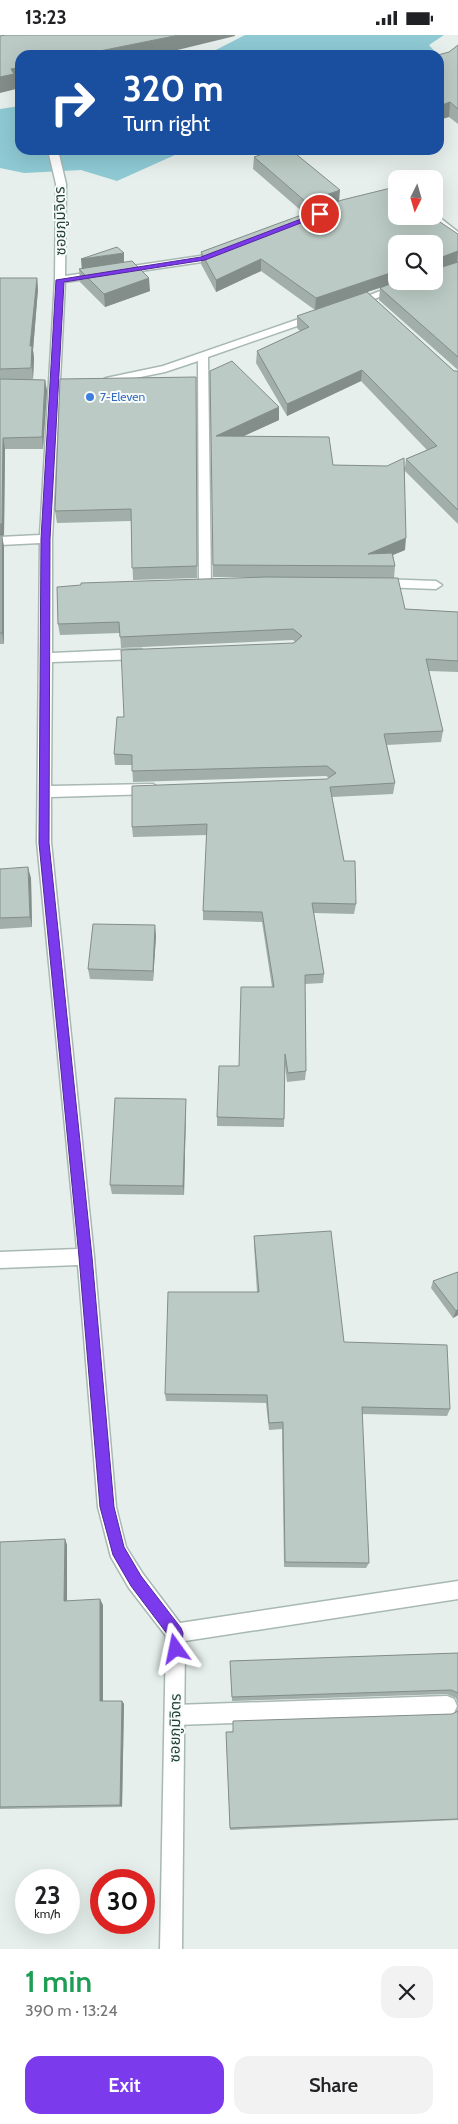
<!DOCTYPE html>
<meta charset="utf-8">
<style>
body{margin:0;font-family:Cabin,"Noto Sans Thai",sans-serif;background:#f2f2f2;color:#202124;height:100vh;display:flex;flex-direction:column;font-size:19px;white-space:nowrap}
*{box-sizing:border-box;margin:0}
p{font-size:16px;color:#757577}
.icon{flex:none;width:28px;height:28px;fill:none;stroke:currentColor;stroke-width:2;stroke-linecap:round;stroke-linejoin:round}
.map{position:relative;height:1914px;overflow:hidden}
.details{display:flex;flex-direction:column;background:#fff;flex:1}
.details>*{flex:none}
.hud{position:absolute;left:15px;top:15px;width:429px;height:105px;border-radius:15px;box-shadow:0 5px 20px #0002;background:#1a4fa0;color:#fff;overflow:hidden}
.needle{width:32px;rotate:185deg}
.buttons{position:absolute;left:388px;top:135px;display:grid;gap:10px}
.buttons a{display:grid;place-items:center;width:55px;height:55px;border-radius:10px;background:#fff;box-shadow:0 5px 20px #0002;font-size:25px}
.speed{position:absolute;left:15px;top:1834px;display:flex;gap:10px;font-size:25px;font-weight:700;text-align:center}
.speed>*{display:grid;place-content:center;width:65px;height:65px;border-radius:50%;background:#fff;box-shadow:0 5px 20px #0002;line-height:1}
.speed small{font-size:12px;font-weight:400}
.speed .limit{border:8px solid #d22;background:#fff;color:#111}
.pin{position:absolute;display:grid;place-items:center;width:42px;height:42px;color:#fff;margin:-21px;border:2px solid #fff;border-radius:50%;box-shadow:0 1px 5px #0007}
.me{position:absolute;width:55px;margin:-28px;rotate:348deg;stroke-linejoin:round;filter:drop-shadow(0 0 4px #0008)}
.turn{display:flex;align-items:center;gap:18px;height:105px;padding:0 25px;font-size:22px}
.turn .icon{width:65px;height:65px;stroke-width:2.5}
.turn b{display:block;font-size:35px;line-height:42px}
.round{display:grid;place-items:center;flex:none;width:52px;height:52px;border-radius:15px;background:#f2f2f2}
.head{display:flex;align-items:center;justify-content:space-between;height:85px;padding:0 25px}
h1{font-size:30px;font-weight:600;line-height:38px;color:#1e9e55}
.action{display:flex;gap:10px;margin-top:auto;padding:10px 25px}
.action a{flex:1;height:58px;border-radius:15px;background:#7c3aed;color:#fff;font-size:20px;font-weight:600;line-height:58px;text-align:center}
.action a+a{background:#f2f2f2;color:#202124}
.status{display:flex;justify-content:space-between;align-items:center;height:35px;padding:0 25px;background:#fff;direction:ltr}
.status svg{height:14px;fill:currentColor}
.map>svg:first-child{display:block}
.water{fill:#8ec9d4}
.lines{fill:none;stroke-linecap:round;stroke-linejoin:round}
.service-casing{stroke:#a8b8b2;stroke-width:3}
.minor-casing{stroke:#a8b8b2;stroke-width:3}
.service{fill:#fff;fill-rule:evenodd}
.minor{fill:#fff;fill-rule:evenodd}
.wall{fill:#a1aea9;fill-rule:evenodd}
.shaded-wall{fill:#838d89}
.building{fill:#bbcac4;stroke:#838d89}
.route{fill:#7c3aed;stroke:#51269a}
.shop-dot{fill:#3f7fe0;stroke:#f7fbf9;stroke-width:2}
.labels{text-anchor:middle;stroke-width:4;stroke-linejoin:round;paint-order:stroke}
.far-shop-label{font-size:12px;fill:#366cbe;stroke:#f7fbf9;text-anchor:start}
.street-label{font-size:15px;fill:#24423a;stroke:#f7fbf9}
</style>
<div class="status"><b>13:23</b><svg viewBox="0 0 49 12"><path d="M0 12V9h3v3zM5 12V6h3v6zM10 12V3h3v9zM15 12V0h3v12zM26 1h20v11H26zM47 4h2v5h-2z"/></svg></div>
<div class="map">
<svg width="458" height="1914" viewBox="0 0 458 1914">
<rect width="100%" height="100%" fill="#e6efeb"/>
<g class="water">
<polygon points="245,0 444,0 429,10 438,20 206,20"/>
<polygon points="20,71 20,115 186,115 117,146 81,135 24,138 0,133 0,74"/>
</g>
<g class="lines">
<defs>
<polygon id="service" points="447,1661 454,1664 457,1671 454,1678 447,1681 175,1690 168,1687 165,1680 168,1673 175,1670"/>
<g id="minor">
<polygon points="48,115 58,115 66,149 65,241 200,221 220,214 225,217 202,227 65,247 52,504 52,618 141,614 147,619 141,624 52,627 51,751 153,749 160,754 153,759 51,762 51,807 94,1222 116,1472 126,1512 143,1539 180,1588 458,1546 458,1564 185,1606 182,1914 160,1914 166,1601 129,1553 111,1522 98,1472 78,1230 0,1233 0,1217 77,1214 37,807 40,508 0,510 0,502 40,500 55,245 56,149"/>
<polygon points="434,178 458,197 458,205 430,183 429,181 434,181"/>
<polygon points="406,246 422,246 358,270 354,271 349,268"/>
<polygon points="316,278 321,281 320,283 208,322 211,549 205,553 201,552 199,549 198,326 165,337 106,349 100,346 106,343 163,331"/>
<polygon points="380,544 436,546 442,550 436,554 380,552 374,548"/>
</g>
</defs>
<use href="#service" class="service-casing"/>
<use href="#minor" class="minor-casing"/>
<use href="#service" class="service"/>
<use href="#minor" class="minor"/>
</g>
<g class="wall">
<polygon points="458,10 458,89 449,82 449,17"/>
<path d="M 254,122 L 339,166 L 458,199 L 458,335 L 379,265 L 380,253 L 367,257 L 454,336 L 458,336 L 458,489 L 405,436 L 405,515 L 393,520 L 395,531 L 394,543 L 405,574 L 458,577 L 458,637 L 429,636 L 443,696 L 441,707 L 387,710 L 395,748 L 393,759 L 332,762 L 344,826 L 356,869 L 354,879 L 314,878 L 324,939 L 323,948 L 305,949 L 306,1036 L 305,1045 L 287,1047 L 285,1030 L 284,1092 L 217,1091 L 217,1082 L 272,952 L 262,887 L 203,885 L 203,876 L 207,800 L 133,802 L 132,792 L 327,744 L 329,743 L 326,741 L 133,747 L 132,730 L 115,730 L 114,719 L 124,682 L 295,607 L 293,605 L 121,613 L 120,598 L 60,600 L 58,589 L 250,542 L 213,542 L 210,336 L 279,372 L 279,385 L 243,401 L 333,430 L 405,432 L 406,424 L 427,415 L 361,346 L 287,381 L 256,328 L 257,316 L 300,296 L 297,293 L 297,281 L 315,275 L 261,236 L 216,257 L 201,229 L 201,217 L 305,179 L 253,134 ZM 396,209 L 434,209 L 434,246 L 396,246 Z"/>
<polygon points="124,218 124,227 150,256 105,272 80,247 79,234"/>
<polygon points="0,243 37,243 38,254 33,315 34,323 33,344 28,344 45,345 47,356 43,414 5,414 4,500 2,501 4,512 4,609 0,609"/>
<polygon points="196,342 197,543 133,545 131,486 57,488 55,476"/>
<polygon points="0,834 31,843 32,892 0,894"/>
<polygon points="156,901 153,946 90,944 88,934"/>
<polygon points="186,1073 184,1160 112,1159 110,1150"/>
<polygon points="254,1201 344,1307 450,1374 447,1381 362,1379 369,1528 366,1533 284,1532 282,1394 269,1395 266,1368 166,1366 165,1359 257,1257 254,1210"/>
<polygon points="458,1237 458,1280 453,1283 431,1253 433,1246"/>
<polygon points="65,1504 67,1510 67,1566 103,1570 103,1666 122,1666 124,1669 122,1772 0,1774 0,1507"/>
<polygon points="458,1618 458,1670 456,1663 447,1659 232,1666 230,1626"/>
<polygon points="458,1673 458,1785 230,1795 226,1697 452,1679 456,1677"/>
</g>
<g class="shaded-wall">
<polygon points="179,0 235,0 235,1 157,20 80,20"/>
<polygon points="20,32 20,47 15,48 16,54 0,58 0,42 11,34"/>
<polygon points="450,67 449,82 439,85 439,71"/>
<polygon points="340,155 339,167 306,179 306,167"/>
<polygon points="458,216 457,227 434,236 434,225"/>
<polygon points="124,218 124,230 82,237 81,224"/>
<polygon points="261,224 261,236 216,257 216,245"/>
<polygon points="396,236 396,246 399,246 315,275 316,263"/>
<polygon points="37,243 38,254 33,315 34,323 33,344 30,311"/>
<polygon points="149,243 150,256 105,272 104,259"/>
<polygon points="362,335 361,346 287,381 287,369"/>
<polygon points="45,345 47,356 43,414 42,402"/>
<polygon points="279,372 279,385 216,414 216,401"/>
<polygon points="3,403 5,414 4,500 2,501 4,512 4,609 2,598 0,501"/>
<polygon points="406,503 405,515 366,531 368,519"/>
<polygon points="28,832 31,843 32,892 30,882"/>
<polygon points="155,890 156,901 153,946 153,936"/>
<polygon points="186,1064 186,1073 184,1160 183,1151"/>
<polygon points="458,1274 458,1280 453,1283 456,1276"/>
<polygon points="65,1504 67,1510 67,1571 64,1566"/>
<polygon points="100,1564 103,1570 103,1670 100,1666"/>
<polygon points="122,1666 124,1669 122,1772 120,1770"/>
</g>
<g class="building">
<polygon points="5,0 179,0 80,20 20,20 20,32 11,34 14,39 0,42 0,1"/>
<polygon points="458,10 458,74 450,67 439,71 439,20 438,20 449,17"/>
<polygon points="274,115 291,115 340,155 306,167 254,122"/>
<polygon points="395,152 396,154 396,181 431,181 458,199 458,216 434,225 434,229 434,209 396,209 396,236 316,263 261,224 216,245 201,217 342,165"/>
<polygon points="117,212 124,218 81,224"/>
<polygon points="132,226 149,243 104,259 79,234"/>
<polygon points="458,227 458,322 380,253 397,246 434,246 434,232 436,234"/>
<polygon points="0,243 37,243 30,311 32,311 31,333 0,334"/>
<polygon points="367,257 454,336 458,336 458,475 406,424 437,411 362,335 287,369 257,316 309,292 297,281"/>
<polygon points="232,326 279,372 216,401 329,402 333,430 387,431 404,423 406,503 368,519 392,518 395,531 213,530 210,336"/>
<polygon points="196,342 197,531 132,533 131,474 55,476 60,344"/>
<polygon points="0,344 45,345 42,402 3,403 2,489 0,489"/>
<rect x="0" y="500" width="2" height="98"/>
<polygon points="266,542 398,543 405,574 458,577 458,626 426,624 443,696 384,699 395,748 330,752 344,826 355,826 356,869 312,868 324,939 305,940 306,1036 288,1038 285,1019 284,1084 217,1082 219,1031 239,1031 241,952 274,952 262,877 203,876 207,789 132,792 132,751 327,744 336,738 327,731 132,736 132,720 114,719 117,682 124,682 121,615 294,608 302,601 293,594 120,602 119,587 58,589 57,552 81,550 81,548"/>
<polygon points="28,832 30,882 0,883 0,834"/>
<polygon points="93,889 155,890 153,936 88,934"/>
<polygon points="115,1063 186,1064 183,1151 110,1150"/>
<polygon points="331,1196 344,1307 447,1310 450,1374 362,1372 369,1528 285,1527 283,1387 269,1388 267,1360 165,1359 168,1257 259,1257 254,1201"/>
<polygon points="458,1237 458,1274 456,1276 433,1246"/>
<polygon points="65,1504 64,1566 100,1564 100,1666 122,1666 120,1770 0,1772 0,1507"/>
<polygon points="458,1618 458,1658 451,1655 232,1662 230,1626"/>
<polygon points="458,1676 458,1784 230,1793 226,1697 233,1697 233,1686 452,1679"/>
</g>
<polygon class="route" points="317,178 324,179 205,225 64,247 50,504 49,808 92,1222 114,1472 124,1512 141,1541 181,1593 183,1598 181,1620 176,1622 170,1620 168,1600 131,1551 113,1520 100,1472 79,1222 39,808 41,504 56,245 201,222"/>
<circle class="shop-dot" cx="90" cy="362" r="5"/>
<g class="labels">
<g class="far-shop-label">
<text x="100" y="366">7-Eleven</text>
</g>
<g class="street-label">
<text transform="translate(60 186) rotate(-91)" y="5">ซอยภูมิจิตร</text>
<text transform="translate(175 1693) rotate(-89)" y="5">ซอยภูมิจิตร</text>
</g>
</g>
</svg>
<div class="buttons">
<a><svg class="needle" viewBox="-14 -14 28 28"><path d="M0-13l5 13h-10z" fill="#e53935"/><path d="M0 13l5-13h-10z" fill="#757577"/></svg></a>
<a><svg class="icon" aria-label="search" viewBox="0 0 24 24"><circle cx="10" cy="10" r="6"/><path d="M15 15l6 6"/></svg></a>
</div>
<div class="speed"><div>23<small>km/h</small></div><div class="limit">30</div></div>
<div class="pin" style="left:320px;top:179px;background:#d93025"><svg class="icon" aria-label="arrive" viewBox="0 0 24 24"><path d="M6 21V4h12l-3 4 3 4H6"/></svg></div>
<svg class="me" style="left:176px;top:1614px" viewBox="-20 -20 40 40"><path d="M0-17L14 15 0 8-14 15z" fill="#7c3aed" stroke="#fff" stroke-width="4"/></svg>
<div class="hud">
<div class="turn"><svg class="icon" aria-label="right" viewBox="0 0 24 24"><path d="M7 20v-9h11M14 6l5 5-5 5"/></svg><div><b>320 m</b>Turn right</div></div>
</div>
</div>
<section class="details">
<div class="head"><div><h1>1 min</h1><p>390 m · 13:24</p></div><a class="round"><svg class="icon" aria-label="close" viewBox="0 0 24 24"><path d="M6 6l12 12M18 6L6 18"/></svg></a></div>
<div class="action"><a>Exit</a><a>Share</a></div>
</section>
